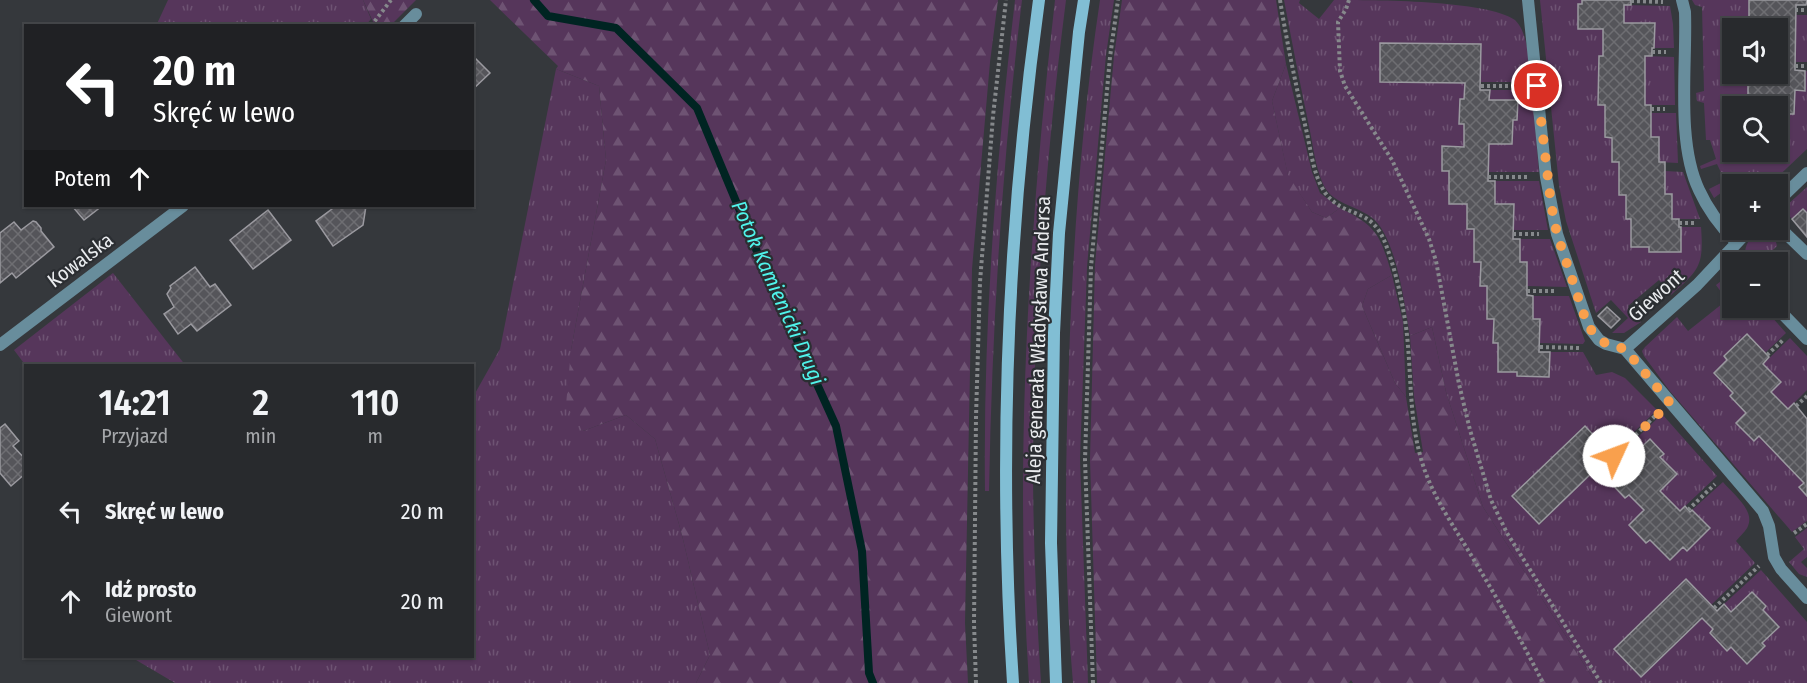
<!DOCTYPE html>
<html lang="pl">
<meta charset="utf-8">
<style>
body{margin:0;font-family:"Fira Sans Condensed",sans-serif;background:#343639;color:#f1f3f6;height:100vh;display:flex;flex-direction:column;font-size:22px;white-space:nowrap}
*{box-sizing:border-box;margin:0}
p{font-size:20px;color:#a5a7aa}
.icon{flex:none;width:33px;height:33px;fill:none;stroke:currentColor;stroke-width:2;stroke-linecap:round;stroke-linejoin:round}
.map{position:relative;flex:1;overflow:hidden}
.side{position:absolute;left:24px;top:364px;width:450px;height:294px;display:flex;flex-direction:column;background:#282a2d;border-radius:0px;box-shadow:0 2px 4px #0004,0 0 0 2px #444649}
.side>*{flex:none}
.guide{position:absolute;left:24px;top:24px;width:450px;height:183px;border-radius:0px;box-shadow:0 2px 4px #0004,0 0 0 2px #444649;background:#202124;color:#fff;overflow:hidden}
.tools{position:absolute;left:1722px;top:18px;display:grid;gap:12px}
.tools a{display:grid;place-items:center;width:66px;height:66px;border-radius:0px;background:#282a2d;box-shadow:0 2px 4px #0004,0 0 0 2px #444649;font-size:30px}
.pin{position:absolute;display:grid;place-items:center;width:51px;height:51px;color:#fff;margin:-26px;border:3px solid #fff;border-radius:50%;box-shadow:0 2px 6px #0007}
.me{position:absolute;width:66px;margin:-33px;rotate:47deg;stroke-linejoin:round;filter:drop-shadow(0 0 4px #0008)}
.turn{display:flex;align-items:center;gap:21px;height:126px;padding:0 30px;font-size:27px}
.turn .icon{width:78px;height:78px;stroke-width:2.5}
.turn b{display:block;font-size:42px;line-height:51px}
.then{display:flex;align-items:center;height:57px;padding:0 30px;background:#0003;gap:12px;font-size:22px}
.eta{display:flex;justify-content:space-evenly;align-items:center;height:102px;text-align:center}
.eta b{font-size:36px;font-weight:600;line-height:42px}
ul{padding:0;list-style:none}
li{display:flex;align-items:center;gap:18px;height:90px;padding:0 30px}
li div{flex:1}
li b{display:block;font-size:22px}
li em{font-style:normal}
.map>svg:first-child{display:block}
.grass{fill:url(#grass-tufts)}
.forest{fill:url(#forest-firs)}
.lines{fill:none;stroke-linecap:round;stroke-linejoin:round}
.stream{stroke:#002422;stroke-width:8}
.building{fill:url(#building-cross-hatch);stroke:#9b9aa0;stroke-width:1.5}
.path{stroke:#86898c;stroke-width:4;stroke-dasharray:3 3;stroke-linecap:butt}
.lane{stroke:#688d9c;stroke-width:12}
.street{stroke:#688d9c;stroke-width:12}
.secondary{stroke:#81bed4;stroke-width:12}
.route{stroke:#f9a04d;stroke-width:10;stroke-dasharray:0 18}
.labels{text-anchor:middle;stroke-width:4.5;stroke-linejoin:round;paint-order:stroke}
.street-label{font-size:20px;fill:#eaecef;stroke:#2b2e32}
.water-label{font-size:21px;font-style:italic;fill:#4ff4eb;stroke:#2b2e32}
</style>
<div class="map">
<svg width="1807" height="683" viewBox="0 0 1807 683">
<defs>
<pattern id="grass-tufts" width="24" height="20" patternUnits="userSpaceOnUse" patternTransform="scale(1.5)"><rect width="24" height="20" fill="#56365b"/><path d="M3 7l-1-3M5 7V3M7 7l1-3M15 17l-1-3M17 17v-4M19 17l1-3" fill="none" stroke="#6e5373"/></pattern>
<pattern id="forest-firs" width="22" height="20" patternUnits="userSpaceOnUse" patternTransform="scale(1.5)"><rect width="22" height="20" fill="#56365b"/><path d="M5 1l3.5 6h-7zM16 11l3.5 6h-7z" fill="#6e5373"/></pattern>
<pattern id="building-cross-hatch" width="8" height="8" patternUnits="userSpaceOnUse" patternTransform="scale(1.5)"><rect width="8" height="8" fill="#55555a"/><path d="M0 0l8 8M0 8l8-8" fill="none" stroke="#6e6e72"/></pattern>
</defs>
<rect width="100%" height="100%" fill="#35383c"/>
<g class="grass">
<polygon points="168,0 363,0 371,19 365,26 156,26"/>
<path d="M 1015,0 L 1022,0 C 1002,163 992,327 989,491 L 985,491 C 983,327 996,163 1015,0 Z"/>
<path d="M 1055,0 L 1066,0 C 1049,132 1038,264 1034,398 C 1031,492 1035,588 1041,683 L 1029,683 C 1014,455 1029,227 1055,0 Z"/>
<path d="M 1100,0 L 1114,0 L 1106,55 L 1087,267 L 1080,459 L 1088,683 L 1073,683 C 1064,576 1065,468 1069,361 C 1073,240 1082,120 1100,0 Z"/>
<path d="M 1284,0 L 1300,0 L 1299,3 L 1319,19 L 1334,0 C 1373,0 1487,0 1515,20 C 1529,34 1529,63 1531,82 L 1481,82 L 1481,44 L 1381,43 L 1380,82 L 1465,83 L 1464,99 L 1460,100 L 1459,124 L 1464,124 L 1464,147 L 1442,146 L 1442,171 L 1449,171 L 1449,204 L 1467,204 L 1467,229 L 1474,229 L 1474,262 L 1481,262 L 1480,286 L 1487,286 L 1487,319 L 1494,319 L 1493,342 L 1498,343 L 1498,371 L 1517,372 L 1517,376 L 1549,377 L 1550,352 L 1583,352 L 1596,375 L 1612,372 L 1625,378 L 1657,410 L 1611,454 L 1584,426 L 1512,496 L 1540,524 L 1600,465 L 1612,477 L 1609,480 L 1629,495 L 1644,510 L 1646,543 L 1650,540 L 1670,560 L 1683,547 L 1686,550 L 1692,510 L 1723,482 C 1732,493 1755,510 1748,526 C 1746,531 1740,536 1736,541 L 1755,563 L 1711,605 L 1686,579 L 1614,649 L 1641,677 L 1702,618 L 1713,629 L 1710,633 L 1731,647 L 1747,664 L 1765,647 L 1762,643 L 1779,626 L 1763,610 L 1766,606 L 1752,592 L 1731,612 L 1724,604 L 1761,570 L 1807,622 L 1807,683 L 1596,683 L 1483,507 L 1446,392 L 1432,327 L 1410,336 C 1405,307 1396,234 1371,217 C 1355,205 1332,204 1323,184 C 1315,166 1313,145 1309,126 C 1300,84 1292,42 1284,0 Z"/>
<path d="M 1540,0 L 1582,0 L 1582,4 L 1578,4 L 1578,29 L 1603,29 L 1603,56 L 1599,56 L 1598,104 L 1605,105 L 1605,137 L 1612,138 L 1612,162 L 1619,162 L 1619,195 L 1626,195 L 1626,219 L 1631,219 L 1631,247 L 1649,247 L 1650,252 L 1681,252 L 1681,227 L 1701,227 C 1704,266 1699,270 1671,295 L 1659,280 L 1628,306 L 1641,322 L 1624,333 L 1612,333 L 1628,318 L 1611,300 L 1596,313 L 1566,221 L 1559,185 Z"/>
<polygon points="1692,0 1749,0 1749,28 1732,28 1732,74 1748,74 1748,98 1743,98 1743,106 1732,106 1732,152 1778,152 1778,114 1794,114 1795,90 1805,90 1805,71 1807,71 1807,149 1770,184 1732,184 1732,190 1729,187 1714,198 1709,189 1725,181 1717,164 1701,169 1700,166 1716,159 1710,140 1706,140 1704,103 1697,101 1696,93 1704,91 1702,7 1695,5"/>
<polygon points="1624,5 1670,6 1673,24 1674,48 1654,48 1655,23 1624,23"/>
<rect x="1795" y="15" width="12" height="47"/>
<polygon points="1645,56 1674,57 1675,105 1645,105"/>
<polygon points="1286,64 1312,172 1320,193 1340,208 1326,218 1312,212 1288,176 1272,101"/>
<polygon points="556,69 599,86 606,160 571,350 583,431 626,415 655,439 682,535 710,655 696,683 175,683 131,657 472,657 473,397 500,349"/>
<polygon points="1490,90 1532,90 1539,172 1489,172 1489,144 1512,144 1513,120 1517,120 1518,101 1489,100"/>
<polygon points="1651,113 1676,113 1678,163 1659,162 1651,137"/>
<polygon points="1665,171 1683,172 1700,219 1672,219 1672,194 1665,194"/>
<polygon points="1495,181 1539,181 1548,230 1514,230 1514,205 1495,204"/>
<polygon points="1807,187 1807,213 1803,209 1792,219 1785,211 1786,206"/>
<path d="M 1761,231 C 1772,230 1775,237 1777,246 L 1760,262 L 1748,262 C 1741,249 1748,238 1761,231 Z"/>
<polygon points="1520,239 1550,239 1567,287 1527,286 1527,262 1520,262"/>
<polygon points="113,273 186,366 26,366 14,350"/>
<polygon points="1392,275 1403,322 1406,397 1395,383 1362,306 1368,289"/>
<polygon points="1725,278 1732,278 1732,308 1764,308 1786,333 1765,353 1747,334 1724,356 1727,360 1714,373 1733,393 1730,397 1746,413 1737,423 1754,441 1759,436 1804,483 1799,488 1807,496 1807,521 1792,532 1669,390 1644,356 1642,351 1645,347 1677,317 1688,331 1727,300 1716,285"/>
<polygon points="1533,296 1569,296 1585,341 1583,344 1540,343 1540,319 1533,319"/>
<polygon points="1790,338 1807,356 1807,390 1788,409 1771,392 1780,382 1763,364"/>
<polygon points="1662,414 1717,476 1680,511 1660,491 1677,474 1660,457 1664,454 1629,459 1622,452"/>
<polygon points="1807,528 1807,557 1801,562 1807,568 1807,577 1799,574 1789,562 1804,549 1795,537"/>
</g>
<g class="forest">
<polygon points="363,0 416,0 391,25 375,26"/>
<polygon points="490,0 998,0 990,62 972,269 965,623 968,683 696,683 710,655 682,535 655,439 626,415 583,431 566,405 571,350 606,160 599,86 556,69 558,66"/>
<path d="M 1122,0 L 1276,0 L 1286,64 L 1272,101 L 1288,175 L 1312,212 L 1326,218 L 1340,208 C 1378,227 1380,235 1392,275 L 1368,289 L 1362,306 L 1395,383 L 1406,397 L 1415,453 L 1423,452 L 1414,396 L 1410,336 L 1432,327 L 1446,392 L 1483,507 L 1596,683 L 1353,683 L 1351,680 L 1349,683 L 1097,683 L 1090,459 L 1095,265 L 1114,56 Z"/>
</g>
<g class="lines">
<polyline class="stream" points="534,0 548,16 616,28 697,108 758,254 836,426 862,551 869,673 873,683"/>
</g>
<g class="building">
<polygon points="1582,0 1631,0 1631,5 1624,5 1624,23 1655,23 1654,48 1652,48 1652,56 1645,56 1645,105 1651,105 1651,137 1659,137 1659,162 1665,162 1665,194 1672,194 1672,219 1679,219 1679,227 1681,227 1681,252 1649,252 1649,247 1631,247 1631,219 1626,219 1626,195 1619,195 1619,162 1612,162 1612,138 1605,137 1605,105 1598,105 1599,56 1603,56 1603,29 1578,29 1578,4 1582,4"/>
<polygon points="1749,0 1807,0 1806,5 1796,5 1795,70 1805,71 1805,91 1795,90 1794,114 1778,114 1778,106 1743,106 1743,98 1748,98 1748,74 1778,74 1778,28 1749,28"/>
<polygon points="1380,43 1481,44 1480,90 1490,90 1489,100 1518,100 1517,120 1513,120 1512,144 1489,144 1488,181 1495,181 1495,204 1514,204 1513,239 1520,239 1520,262 1527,262 1527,295 1533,296 1533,319 1540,319 1539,352 1550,352 1549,377 1517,376 1517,372 1498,372 1498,343 1493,343 1494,319 1487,319 1487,286 1480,286 1481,262 1474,262 1474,229 1467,229 1467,204 1449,204 1449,171 1442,171 1442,146 1464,147 1464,124 1459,124 1460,99 1464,99 1465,83 1380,82"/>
<polygon points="472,55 490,73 472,90"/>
<polygon points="72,206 102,206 84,220"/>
<polygon points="336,206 366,206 363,225 333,246 316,221"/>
<polygon points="1803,209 1807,213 1807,237 1792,219"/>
<polygon points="268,210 291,240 253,269 230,240"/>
<polygon points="33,221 36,222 41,228 41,231 54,247 16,278 12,273 0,283 0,233 14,222 21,230"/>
<polygon points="195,267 210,287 215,284 231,305 197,331 191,324 178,334 164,314 174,307 167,294 171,288 170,286"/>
<polygon points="1607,307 1620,319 1611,328 1598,316"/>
<polygon points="1747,334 1769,357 1763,364 1781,382 1771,392 1788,409 1794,403 1807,419 1807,496 1799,487 1804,483 1759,436 1754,441 1736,423 1746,413 1730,396 1733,393 1714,373 1727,360 1724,356"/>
<polygon points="5,424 19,441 13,446 26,460 26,473 11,486 0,473 0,428"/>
<polygon points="1585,426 1615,458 1622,452 1629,459 1650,439 1664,454 1660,457 1677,474 1660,491 1680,511 1685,506 1690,512 1692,510 1710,528 1687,551 1683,547 1670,560 1650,540 1646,543 1629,525 1644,510 1629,495 1625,498 1608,480 1612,477 1600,465 1539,524 1512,496"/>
<polygon points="1686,579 1717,611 1724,604 1731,612 1752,592 1766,606 1763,610 1779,627 1762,643 1765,646 1747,664 1731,647 1727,651 1710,633 1713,629 1702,618 1641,677 1614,649"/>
</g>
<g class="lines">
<g class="path">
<path d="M 1280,0 C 1287,43 1296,86 1306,129 C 1311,150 1313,176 1326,194 C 1347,220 1371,205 1386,245 C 1395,269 1401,295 1405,320 C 1412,365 1408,411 1420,455 C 1430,494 1454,526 1474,560 C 1498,600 1522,641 1543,683"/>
<polyline points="1349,0 1346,9 1338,22 1340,71 1345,86 1392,160 1429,239 1436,261 1459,384 1470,430 1491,500 1507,533 1601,683"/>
<polyline points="1631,1 1663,2"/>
<polyline points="1795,10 1807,10"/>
<polyline points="371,26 391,0"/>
<polyline points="1652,52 1666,52"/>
<polyline points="1795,66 1807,66"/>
<polyline points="1481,86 1518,86"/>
<polyline points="1651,109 1665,109"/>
<polyline points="1488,177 1528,177"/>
<polyline points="1679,223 1696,223"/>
<polyline points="1513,234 1539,234"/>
<polyline points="1527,291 1557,291"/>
<polyline points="1540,347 1581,348"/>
<polyline points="1767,355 1783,340"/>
<polyline points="1796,406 1807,396"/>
<polyline points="1614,456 1656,415"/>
<polyline points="1688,510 1715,484"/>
<polyline points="1794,533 1807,524"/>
<polyline points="1714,608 1759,566"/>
<polyline points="976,683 974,623 976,417 980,282 993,116 1006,0"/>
<polyline points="1093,683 1085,460 1091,267 1110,57 1118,0"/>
</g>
<g class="lane">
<polyline points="404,26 416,14"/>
<polyline points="1778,226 1807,254"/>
</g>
<g class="street">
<polyline points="1528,0 1546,177 1557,234 1589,327 1599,340 1606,344 1625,349"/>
<path d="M 1682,0 L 1685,12 C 1687,65 1676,142 1699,190 C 1708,210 1721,227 1736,242"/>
<polyline points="1778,201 1807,173"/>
<polyline points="1777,308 1807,339"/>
<polyline points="0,345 183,206"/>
<polyline points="1625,349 1763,511 1769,526 1774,557 1781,569 1807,598"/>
<polyline points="1625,349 1697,285 1749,230"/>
</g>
<g class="secondary">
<path d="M 1013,683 C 998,456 1008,225 1039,0"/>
<polyline points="1056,683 1051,543 1054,333 1059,233 1079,32 1084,0"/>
</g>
</g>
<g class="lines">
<polyline class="route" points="1537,86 1551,204 1557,234 1588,327 1606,344 1625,349 1670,403 1614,456"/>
</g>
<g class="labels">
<g class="street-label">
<text transform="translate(80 260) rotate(-37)" y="7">Kowalska</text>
<text transform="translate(1656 295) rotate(-42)" y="7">Giewont</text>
<text transform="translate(1038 340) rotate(-88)" y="7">Aleja generała Władysława Andersa</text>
</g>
<g class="water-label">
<text transform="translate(778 293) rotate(66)" y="7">Potok Kamienicki Drugi</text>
</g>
</g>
</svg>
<div class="tools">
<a><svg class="icon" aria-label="sound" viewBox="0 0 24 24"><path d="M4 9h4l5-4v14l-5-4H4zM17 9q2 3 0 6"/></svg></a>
<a><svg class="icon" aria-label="search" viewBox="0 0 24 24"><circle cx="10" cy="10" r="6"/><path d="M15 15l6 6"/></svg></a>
<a>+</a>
<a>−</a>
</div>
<div class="pin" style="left:1537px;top:86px;background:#d93025"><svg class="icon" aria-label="arrive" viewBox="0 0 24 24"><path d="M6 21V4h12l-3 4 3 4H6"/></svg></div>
<svg class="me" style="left:1614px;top:456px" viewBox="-20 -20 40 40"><circle r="19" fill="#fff"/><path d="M0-13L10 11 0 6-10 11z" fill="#f9a04d"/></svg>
<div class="guide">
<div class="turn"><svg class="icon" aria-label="left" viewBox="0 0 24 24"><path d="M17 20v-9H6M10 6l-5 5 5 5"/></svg><div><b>20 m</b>Skręć w lewo</div></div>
<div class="then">Potem<svg class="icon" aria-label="ahead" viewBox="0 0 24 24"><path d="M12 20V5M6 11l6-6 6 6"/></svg></div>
</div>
<section class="side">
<div class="eta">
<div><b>14:21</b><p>Przyjazd</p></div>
<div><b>2</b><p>min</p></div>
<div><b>110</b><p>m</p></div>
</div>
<ul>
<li><svg class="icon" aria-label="left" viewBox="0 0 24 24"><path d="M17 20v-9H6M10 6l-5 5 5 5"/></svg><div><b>Skręć w lewo</b></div><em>20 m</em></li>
<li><svg class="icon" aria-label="ahead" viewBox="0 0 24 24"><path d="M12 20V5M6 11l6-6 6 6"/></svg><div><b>Idź prosto</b><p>Giewont</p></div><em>20 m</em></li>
</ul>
</section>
</div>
